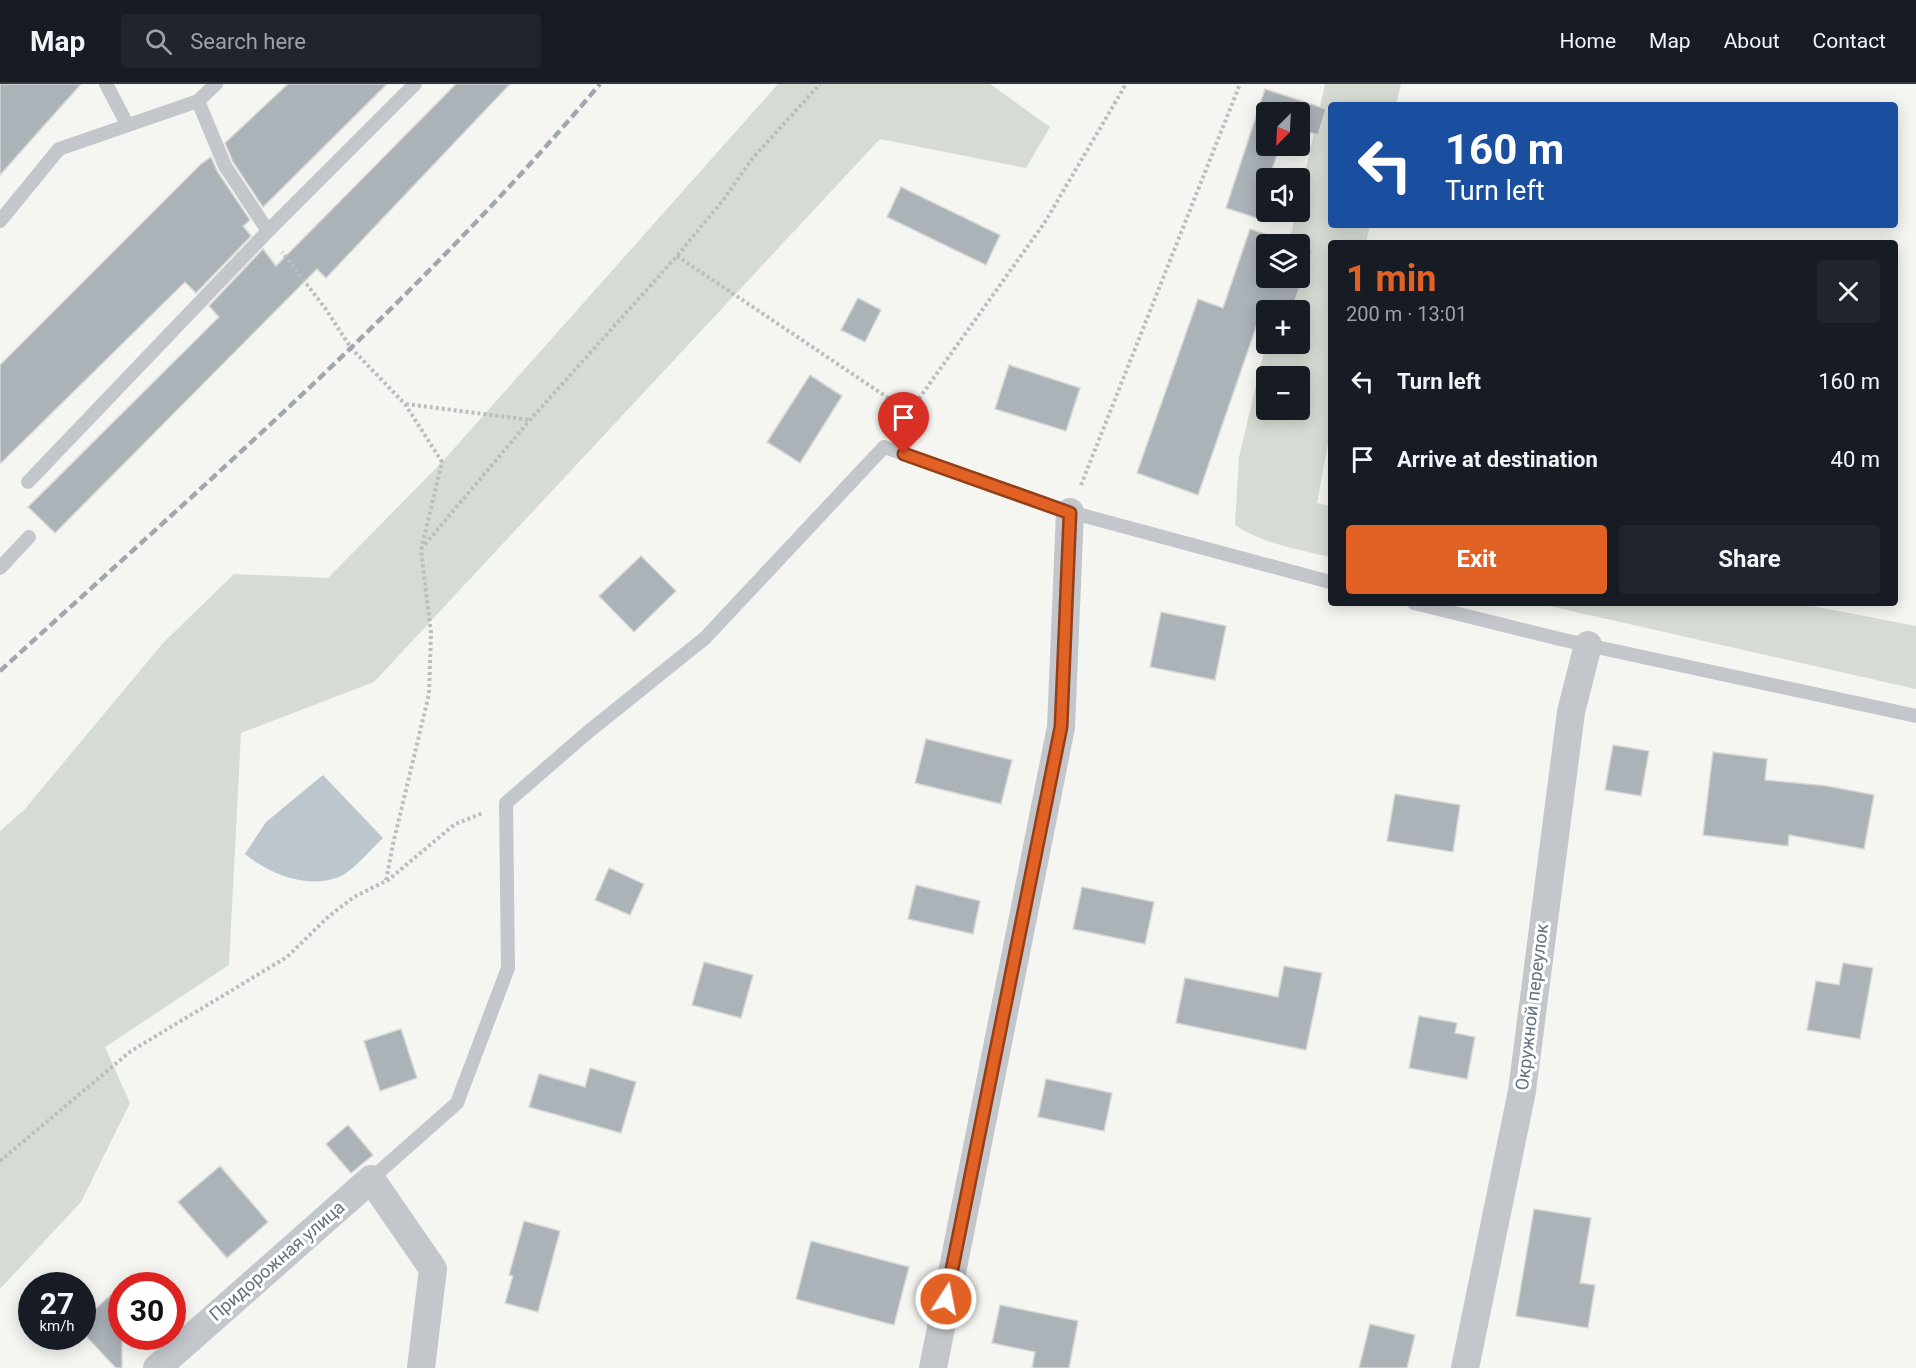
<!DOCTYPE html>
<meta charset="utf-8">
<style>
body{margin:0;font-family:Roboto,sans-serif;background:#20242c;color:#f1f3f6;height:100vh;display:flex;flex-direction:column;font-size:22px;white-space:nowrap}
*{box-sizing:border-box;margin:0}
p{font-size:20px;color:#9ea1a6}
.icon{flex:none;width:33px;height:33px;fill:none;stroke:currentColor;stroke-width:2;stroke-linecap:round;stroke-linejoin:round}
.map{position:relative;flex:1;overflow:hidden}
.sheet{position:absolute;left:1328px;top:156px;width:570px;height:366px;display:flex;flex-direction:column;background:#171b24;border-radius:6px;box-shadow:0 3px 15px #0003}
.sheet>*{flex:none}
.top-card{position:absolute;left:1328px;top:18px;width:570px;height:126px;border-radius:6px;box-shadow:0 3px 15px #0003;background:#1a4fa0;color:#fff;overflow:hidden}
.needle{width:39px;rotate:204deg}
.fabs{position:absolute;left:1256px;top:18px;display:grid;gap:12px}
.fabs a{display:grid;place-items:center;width:54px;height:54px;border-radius:6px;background:#171b24;box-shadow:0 3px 15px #0003;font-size:30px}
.speed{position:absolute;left:18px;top:1188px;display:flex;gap:12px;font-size:30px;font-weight:700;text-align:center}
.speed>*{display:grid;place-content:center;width:78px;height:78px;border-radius:50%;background:#171b24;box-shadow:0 3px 15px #0003;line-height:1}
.speed small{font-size:15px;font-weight:400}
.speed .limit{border:9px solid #d22;background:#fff;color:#111}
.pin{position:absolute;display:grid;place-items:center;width:51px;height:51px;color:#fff;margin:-62px -26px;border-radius:50% 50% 50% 0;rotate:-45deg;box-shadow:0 0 6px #0007}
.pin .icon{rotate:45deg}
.me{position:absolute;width:66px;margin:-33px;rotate:11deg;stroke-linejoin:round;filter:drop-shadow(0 0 4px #0008)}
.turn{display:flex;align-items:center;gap:21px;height:126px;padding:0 18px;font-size:27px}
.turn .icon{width:78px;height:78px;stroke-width:2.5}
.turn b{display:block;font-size:42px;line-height:51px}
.round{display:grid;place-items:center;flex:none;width:63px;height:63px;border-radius:6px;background:#20242c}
.headline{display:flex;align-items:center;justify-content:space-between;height:102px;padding:0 18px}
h1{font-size:36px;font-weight:700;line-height:45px;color:#e26125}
.primary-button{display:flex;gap:12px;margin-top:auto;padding:12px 18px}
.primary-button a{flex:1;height:69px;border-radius:6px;background:#e26125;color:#fff;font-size:24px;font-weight:700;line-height:69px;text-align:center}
.primary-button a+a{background:#20242c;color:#f1f3f6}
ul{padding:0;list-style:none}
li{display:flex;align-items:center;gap:18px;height:78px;padding:0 18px}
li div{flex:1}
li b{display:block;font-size:22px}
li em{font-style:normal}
header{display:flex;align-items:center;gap:36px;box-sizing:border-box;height:84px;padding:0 30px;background:#171b24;border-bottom:2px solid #363941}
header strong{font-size:28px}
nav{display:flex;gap:33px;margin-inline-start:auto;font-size:21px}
.search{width:420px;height:54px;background:#20242c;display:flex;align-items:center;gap:15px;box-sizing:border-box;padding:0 21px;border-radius:6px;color:#9ea1a6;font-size:22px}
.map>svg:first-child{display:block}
.green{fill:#d6dcd3;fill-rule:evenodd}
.water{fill:#bcc6cc}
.building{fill:#abb2b8;stroke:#d7d7d4;stroke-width:1.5}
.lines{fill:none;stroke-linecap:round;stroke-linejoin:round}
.path{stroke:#bbbdbf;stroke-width:4;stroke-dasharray:3 3;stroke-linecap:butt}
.service{stroke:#c3c6ca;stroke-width:14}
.minor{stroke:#c3c6ca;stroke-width:28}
.rail{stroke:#a1a7ad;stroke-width:4.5;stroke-dasharray:9 4.5;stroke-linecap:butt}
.route-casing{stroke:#933f18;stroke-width:15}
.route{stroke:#e26125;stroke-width:10}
.labels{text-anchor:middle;stroke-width:6;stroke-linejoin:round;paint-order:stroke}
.street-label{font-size:18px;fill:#647383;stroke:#fff}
</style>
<header>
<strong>Map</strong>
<div class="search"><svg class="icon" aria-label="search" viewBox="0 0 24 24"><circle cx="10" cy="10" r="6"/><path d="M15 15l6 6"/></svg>Search here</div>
<nav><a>Home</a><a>Map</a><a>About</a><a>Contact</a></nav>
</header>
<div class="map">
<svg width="1916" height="1284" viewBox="0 0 1916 1284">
<rect width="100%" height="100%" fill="#f5f6f2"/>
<g class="green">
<polygon points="778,0 990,0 1050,43 1026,84 880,55 374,598 241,649 229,881 105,963 130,1019 81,1118 0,1205 0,747 24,726 163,559 234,490 328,494 442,378"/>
<path d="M 1325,0 L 1401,0 L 1396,21 L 1330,21 L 1330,141 L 1370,141 L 1366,159 L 1330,159 L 1330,349 L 1317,419 L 1330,422 L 1330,473 C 1297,465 1263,460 1235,441 L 1239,373 L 1266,259 L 1299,260 L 1299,226 L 1274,226 L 1281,194 L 1299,194 L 1299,160 L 1289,160 L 1296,128 L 1299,128 L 1299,116 ZM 1266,292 L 1299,292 L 1299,326 L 1266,326 Z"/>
<polygon points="1536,519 1797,519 1916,542 1916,605"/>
</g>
<path class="water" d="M 323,691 L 383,754 C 372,764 354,786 341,792 C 309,806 270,791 245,770 L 266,738 Z"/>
<g class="building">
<polygon points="0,0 81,0 0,91"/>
<polygon points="288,0 387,0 263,123 233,78 225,59"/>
<polygon points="456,0 510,0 326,194 317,185 55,449 28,423 219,233 209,222 263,165 276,182"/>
<polygon points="1265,5 1326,25 1318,51 1299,45 1299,28 1266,28 1266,62 1280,62 1269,94 1266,94 1266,105 1257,134 1226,124"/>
<polygon points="211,73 217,87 250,136 243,142 251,152 196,209 185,198 0,380 0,281 200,81"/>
<polygon points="901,103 1000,151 986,181 887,133"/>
<polygon points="1250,145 1296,160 1266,160 1266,194 1299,194 1299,162 1312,166 1292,226 1262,226 1198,411 1137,389 1198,215 1223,224"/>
<polygon points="858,214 881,226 865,258 841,246"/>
<polygon points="1009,281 1080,304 1066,347 995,325"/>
<polygon points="810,291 842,312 800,379 767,358"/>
<polygon points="641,472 676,507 634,548 599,512"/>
<polygon points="1161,528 1226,542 1215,596 1150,583"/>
<polygon points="926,655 1012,676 1001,720 915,699"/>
<polygon points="1613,661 1649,667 1641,712 1605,706"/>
<polygon points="1713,668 1767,675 1765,696 1827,702 1874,711 1864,765 1789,751 1788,762 1703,751"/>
<polygon points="1395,710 1460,721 1453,768 1387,757"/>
<polygon points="609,784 644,800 630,831 595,816"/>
<polygon points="916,801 980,817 973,850 908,835"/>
<polygon points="1082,803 1154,818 1145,860 1073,845"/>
<polygon points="704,878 753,891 741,934 692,921"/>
<polygon points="1843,879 1873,884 1860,955 1807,946 1816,897 1839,901"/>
<polygon points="1284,882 1322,889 1306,966 1176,939 1185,894 1278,913"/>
<polygon points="1419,932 1457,939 1455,949 1475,953 1467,995 1409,984"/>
<polygon points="401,945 417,994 380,1007 364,957"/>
<polygon points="590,984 636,998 621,1049 529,1023 539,990 585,1003"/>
<polygon points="1046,995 1112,1009 1104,1047 1038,1033"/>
<polygon points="348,1041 373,1071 351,1089 326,1060"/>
<polygon points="220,1082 268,1138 227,1174 178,1118"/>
<polygon points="1534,1125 1591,1134 1580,1199 1595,1201 1588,1244 1516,1232"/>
<polygon points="524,1137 560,1147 538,1228 505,1219 513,1192 509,1191"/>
<polygon points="811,1157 909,1183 894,1241 796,1215"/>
<polygon points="122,1201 122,1284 116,1284 82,1248 82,1237"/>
<polygon points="1000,1221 1078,1237 1069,1284 1032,1284 1035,1268 992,1259"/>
<polygon points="1370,1240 1415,1251 1407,1284 1359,1284"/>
</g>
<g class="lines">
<g class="path">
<polyline points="677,172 909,328"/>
<polyline points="406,320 530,336"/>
<polyline points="898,344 1045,138 1126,0"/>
<polyline points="1081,401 1240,0"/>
<polyline points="421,465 530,336 677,172 724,115 752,75 820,0"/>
<polyline points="387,797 455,740 483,729"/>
<polyline points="0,1077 131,967 287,873 329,832 354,813 386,797 393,760 429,610 431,549 421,466 442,378 405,320 351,264 325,224 282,168"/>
</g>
<g class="service">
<polyline points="106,0 127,40"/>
<polyline points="198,17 216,0"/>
<polyline points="0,137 59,65 198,17 225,82 268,147"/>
<polyline points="28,398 268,147 415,0"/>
<polyline points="0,484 29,453"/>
<polyline points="1414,519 1564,556 1916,632"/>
<polyline points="371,1095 457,1019 508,884 506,719 588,648 705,554 884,363 1070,428 1330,498"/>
</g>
<g class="minor">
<polyline points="157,1284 371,1095 433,1185 421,1284"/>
<polyline points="933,1284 1061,643 1070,428"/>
<polyline points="1465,1284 1522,1007 1571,628 1588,561"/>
</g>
<path class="rail" d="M 0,587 C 207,398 419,215 600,0"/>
</g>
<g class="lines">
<defs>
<polyline id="route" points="904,370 1070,429 1061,643 946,1215"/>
</defs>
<use href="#route" class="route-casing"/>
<use href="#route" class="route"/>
</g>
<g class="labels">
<g class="street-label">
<text transform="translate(1532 923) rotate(-83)" y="6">Окружной переулок</text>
<text transform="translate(277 1177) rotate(-41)" y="6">Придорожная улица</text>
</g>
</g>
</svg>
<div class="fabs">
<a><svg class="needle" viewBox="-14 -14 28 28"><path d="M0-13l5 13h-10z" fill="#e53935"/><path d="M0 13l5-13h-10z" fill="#9ea1a6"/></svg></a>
<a><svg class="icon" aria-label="sound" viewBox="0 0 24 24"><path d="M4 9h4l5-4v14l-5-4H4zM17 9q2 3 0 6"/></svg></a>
<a><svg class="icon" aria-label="layers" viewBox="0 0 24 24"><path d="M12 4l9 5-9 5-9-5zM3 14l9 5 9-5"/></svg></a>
<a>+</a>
<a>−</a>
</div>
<div class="speed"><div>27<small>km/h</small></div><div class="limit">30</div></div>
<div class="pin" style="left:904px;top:370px;background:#d93025"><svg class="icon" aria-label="arrive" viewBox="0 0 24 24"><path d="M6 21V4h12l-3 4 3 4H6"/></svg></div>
<svg class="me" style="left:946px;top:1215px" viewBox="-20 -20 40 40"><circle r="17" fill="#e26125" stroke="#fff" stroke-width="3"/><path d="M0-11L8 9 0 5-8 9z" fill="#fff"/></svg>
<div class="top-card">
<div class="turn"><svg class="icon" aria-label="left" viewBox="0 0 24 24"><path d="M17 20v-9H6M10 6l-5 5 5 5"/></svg><div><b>160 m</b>Turn left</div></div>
</div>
<section class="sheet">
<div class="headline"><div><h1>1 min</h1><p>200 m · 13:01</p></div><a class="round"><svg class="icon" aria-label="close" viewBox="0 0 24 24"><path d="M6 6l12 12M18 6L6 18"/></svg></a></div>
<ul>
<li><svg class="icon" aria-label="left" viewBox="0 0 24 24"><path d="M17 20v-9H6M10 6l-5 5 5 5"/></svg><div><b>Turn left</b></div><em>160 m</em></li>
<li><svg class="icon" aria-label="arrive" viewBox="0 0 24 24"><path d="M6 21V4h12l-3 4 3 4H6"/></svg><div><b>Arrive at destination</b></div><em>40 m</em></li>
</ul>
<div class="primary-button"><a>Exit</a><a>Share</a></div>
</section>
</div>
